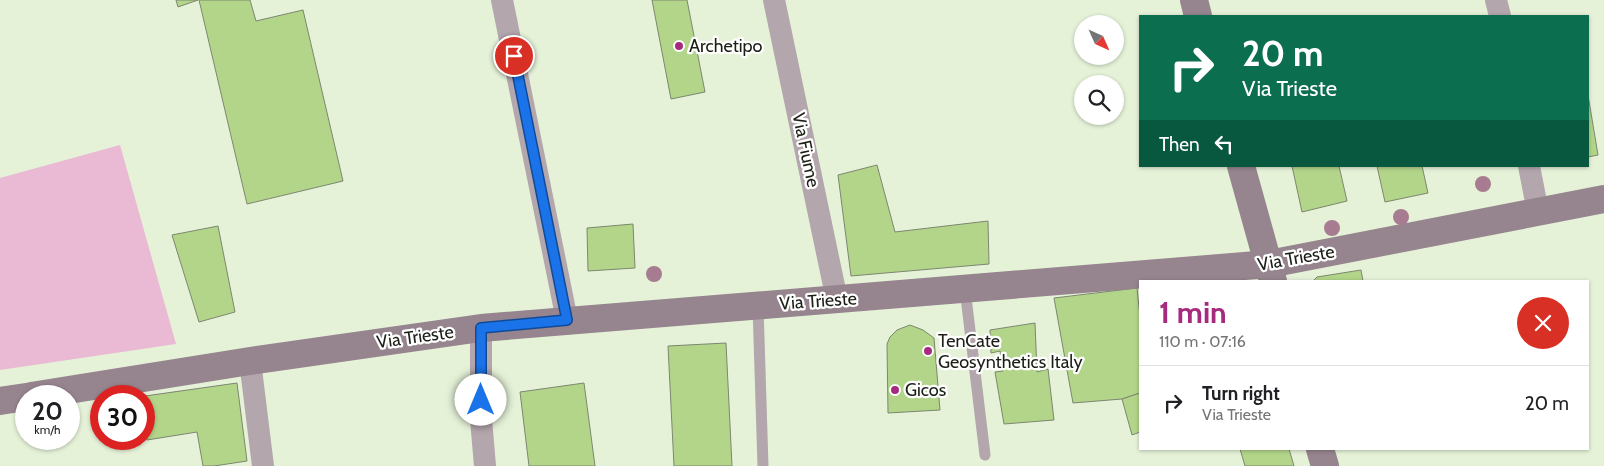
<!DOCTYPE html>
<meta charset="utf-8">
<style>
body{margin:0;font-family:Cabin,sans-serif;background:#f2f2f2;color:#202124;height:100vh;display:flex;flex-direction:column;font-size:19px;white-space:nowrap}
*{box-sizing:border-box;margin:0}
p{font-size:16px;color:#757577}
.icon{flex:none;width:28px;height:28px;fill:none;stroke:currentColor;stroke-width:2;stroke-linecap:round;stroke-linejoin:round}
.map{position:relative;flex:1;overflow:hidden}
.details{position:absolute;left:1139px;top:280px;width:450px;height:170px;display:flex;flex-direction:column;background:#fff;border-radius:0px;box-shadow:0 1px 4px #0004}
.details>*{flex:none}
.top-card{position:absolute;left:1139px;top:15px;width:450px;height:152px;border-radius:0px;box-shadow:0 1px 4px #0004;background:#0b6e4f;color:#fff;overflow:hidden}
.needle{width:32px;rotate:135deg}
.fabs{position:absolute;left:1074px;top:15px;display:grid;gap:10px}
.fabs a{display:grid;place-items:center;width:50px;height:50px;border-radius:50%;background:#fff;box-shadow:0 1px 4px #0004;font-size:25px}
.speed{position:absolute;left:15px;top:385px;display:flex;gap:10px;font-size:25px;font-weight:700;text-align:center}
.speed>*{display:grid;place-content:center;width:65px;height:65px;border-radius:50%;background:#fff;box-shadow:0 1px 4px #0004;line-height:1}
.speed small{font-size:12px;font-weight:400}
.speed .limit{border:8px solid #d22;background:#fff;color:#111}
.pin{position:absolute;display:grid;place-items:center;width:42px;height:42px;color:#fff;margin:-21px;border:2px solid #fff;border-radius:50%;box-shadow:0 1px 5px #0007}
.me{position:absolute;width:55px;margin:-28px;rotate:0deg;stroke-linejoin:round;filter:drop-shadow(0 0 4px #0008)}
.turn{display:flex;align-items:center;gap:18px;height:105px;padding:0 20px;font-size:22px}
.turn .icon{width:65px;height:65px;stroke-width:2.5}
.turn b{display:block;font-size:35px;line-height:42px}
.then{display:flex;align-items:center;height:48px;padding:0 20px;background:#0003;gap:10px;font-size:19px}
.round{display:grid;place-items:center;flex:none;width:52px;height:52px;border-radius:26px;background:#f2f2f2}
.summary{display:flex;align-items:center;justify-content:space-between;height:85px;padding:0 20px}
h1{font-size:30px;font-weight:800;line-height:38px;color:#a62a7d}
ul{padding:0;list-style:none}
li{display:flex;align-items:center;gap:15px;height:75px;padding:0 20px;border-top:1px solid #e0e0e0}
li div{flex:1}
li b{display:block;font-size:19px}
li em{font-style:normal}
.map>svg:first-child{display:block}
.green{fill:#eab9d4}
.building{fill:#b2d589;stroke:#7c8770}
.lines{fill:none;stroke-linecap:round;stroke-linejoin:round}
.lane{stroke:#b3a6ad;stroke-width:11}
.street{stroke:#b3a6ad;stroke-width:22}
.secondary{stroke:#96848e;stroke-width:28}
.tree{fill:#a77c91}
.route-casing{stroke:#114b97;stroke-width:12}
.route{stroke:#1a73e8;stroke-width:9}
.poi-dot{fill:#a62a7d;stroke:#fff;stroke-width:2}
.labels{text-anchor:middle;stroke-width:4.5;stroke-linejoin:round;paint-order:stroke}
.poi-label{font-size:18px;fill:#1b1f16;stroke:#fff;text-anchor:start}
.street-label{font-size:18px;fill:#1b1f16;stroke:#fff}
</style>
<div class="map">
<svg width="1604" height="466" viewBox="0 0 1604 466">
<rect width="100%" height="100%" fill="#e5f2d8"/>
<polygon class="green" points="120,145 176,344 0,370 0,178"/>
<g class="building">
<polygon points="176,0 198,0 178,7"/>
<polygon points="199,0 250,0 256,21 303,10 343,181 247,204"/>
<polygon points="652,0 687,0 705,92 671,99"/>
<polygon points="1588,95 1598,155 1588,157"/>
<polygon points="877,165 895,232 988,221 989,264 851,276 838,175"/>
<polygon points="1292,166 1339,166 1347,201 1302,212"/>
<polygon points="1377,166 1422,166 1428,193 1385,202"/>
<polygon points="633,224 635,268 588,271 587,228"/>
<polygon points="218,226 235,312 199,322 172,235"/>
<polygon points="1361,270 1363,281 1313,281 1317,277"/>
<polygon points="1137,288 1140,317 1140,393 1122,399 1073,403 1054,298"/>
<polygon points="1035,323 1037,372 1048,369 1054,420 1004,424 995,372 1003,371 1000,351 991,353 990,330"/>
<polygon points="910,325 923,330 934,338 940,410 888,413 887,344 890,337 897,330"/>
<polygon points="726,343 732,466 674,466 668,346"/>
<polygon points="237,383 247,461 214,466 203,466 197,432 147,440 145,396"/>
<polygon points="584,383 595,466 529,466 520,392"/>
<polygon points="1140,393 1140,432 1132,435 1122,399"/>
<polygon points="1240,449 1289,449 1294,466 1245,466"/>
</g>
<g class="lines">
<g class="lane">
<polyline points="965,289 985,455"/>
<polyline points="758,306 763,466"/>
</g>
<g class="street">
<polyline points="502,0 567,320"/>
<polyline points="774,0 837,300"/>
<polyline points="1496,0 1500,16"/>
<polyline points="1529,166 1538,212"/>
<polyline points="481,328 481,419 485,466"/>
<polyline points="250,361 263,466"/>
</g>
<g class="secondary">
<polyline points="1194,0 1198,16"/>
<polyline points="1241,166 1273,281"/>
<polyline points="31,396 250,361 481,328 1269,264 1604,199"/>
<polyline points="0,401 26,397"/>
<polyline points="1320,449 1325,466"/>
</g>
</g>
<g class="tree">
<circle cx="1483" cy="184" r="8"/>
<circle cx="1401" cy="217" r="8"/>
<circle cx="1332" cy="228" r="8"/>
<circle cx="654" cy="274" r="8"/>
</g>
<g class="lines">
<defs>
<polyline id="route" points="481,400 481,328 567,320 514,56"/>
</defs>
<use href="#route" class="route-casing"/>
<use href="#route" class="route"/>
</g>
<g class="poi-dot">
<circle cx="679" cy="46" r="5"/>
<circle cx="928" cy="351" r="5"/>
<circle cx="895" cy="390" r="5"/>
</g>
<g class="labels">
<g class="poi-label">
<text x="689" y="52">Archetipo</text>
<text x="938" y="347">TenCate<tspan x="938" dy="21">Geosynthetics Italy</tspan></text>
<text x="905" y="396">Gicos</text>
</g>
<g class="street-label">
<text transform="translate(806 150) rotate(78)" y="6">Via Fiume</text>
<text transform="translate(1296 258) rotate(-10)" y="6">Via Trieste</text>
<text transform="translate(818 301) rotate(-4)" y="6">Via Trieste</text>
<text transform="translate(415 337) rotate(-8)" y="6">Via Trieste</text>
</g>
</g>
</svg>
<div class="fabs">
<a><svg class="needle" viewBox="-14 -14 28 28"><path d="M0-13l5 13h-10z" fill="#e53935"/><path d="M0 13l5-13h-10z" fill="#757577"/></svg></a>
<a><svg class="icon" aria-label="search" viewBox="0 0 24 24"><circle cx="10" cy="10" r="6"/><path d="M15 15l6 6"/></svg></a>
</div>
<div class="speed"><div>20<small>km/h</small></div><div class="limit">30</div></div>
<div class="pin" style="left:514px;top:56px;background:#d93025"><svg class="icon" aria-label="arrive" viewBox="0 0 24 24"><path d="M6 21V4h12l-3 4 3 4H6"/></svg></div>
<svg class="me" style="left:481px;top:400px" viewBox="-20 -20 40 40"><circle r="19" fill="#fff"/><path d="M0-13L10 11 0 6-10 11z" fill="#1a73e8"/></svg>
<div class="top-card">
<div class="turn"><svg class="icon" aria-label="right" viewBox="0 0 24 24"><path d="M7 20v-9h11M14 6l5 5-5 5"/></svg><div><b>20 m</b>Via Trieste</div></div>
<div class="then">Then<svg class="icon" aria-label="left" viewBox="0 0 24 24"><path d="M17 20v-9H6M10 6l-5 5 5 5"/></svg></div>
</div>
<section class="details">
<div class="summary"><div><h1>1 min</h1><p>110 m · 07:16</p></div><a class="round" style="background:#d93025;color:#fff"><svg class="icon" aria-label="close" viewBox="0 0 24 24"><path d="M6 6l12 12M18 6L6 18"/></svg></a></div>
<ul>
<li><svg class="icon" aria-label="right" viewBox="0 0 24 24"><path d="M7 20v-9h11M14 6l5 5-5 5"/></svg><div><b>Turn right</b><p>Via Trieste</p></div><em>20 m</em></li>
</ul>
</section>
</div>
